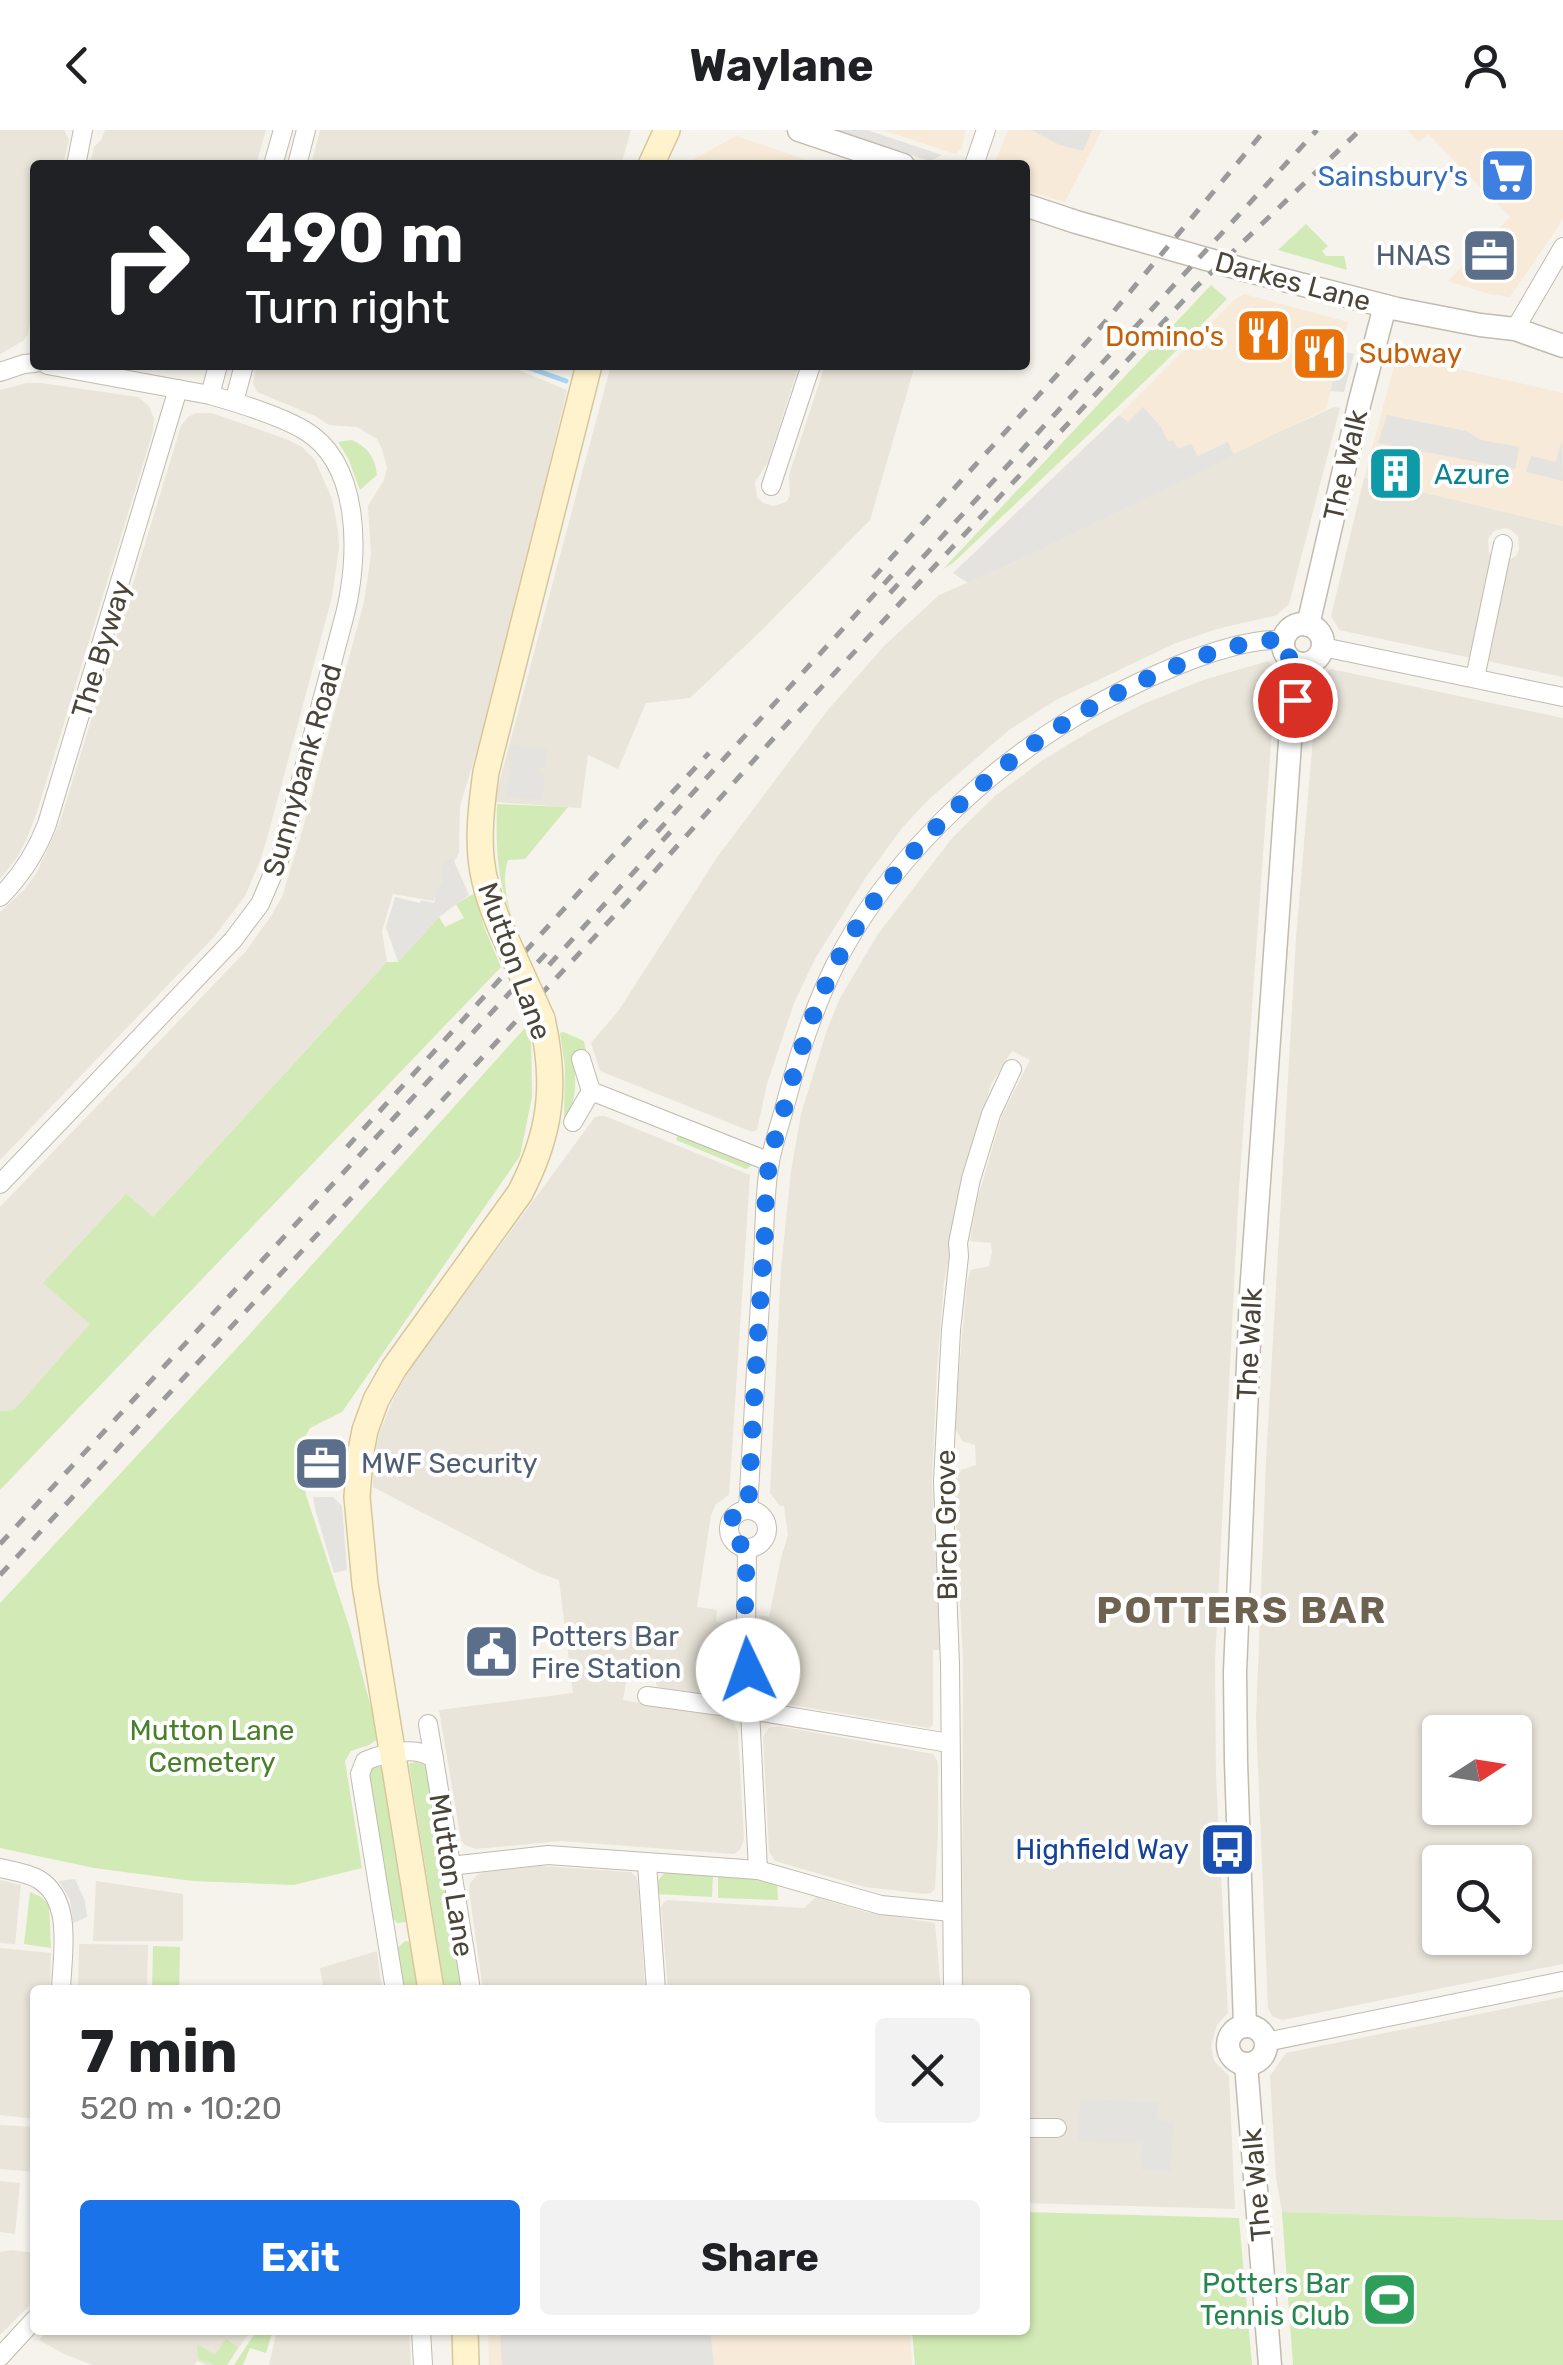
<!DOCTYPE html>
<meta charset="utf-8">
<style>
body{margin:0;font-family:Rubik,sans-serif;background:#f2f2f2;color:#202124;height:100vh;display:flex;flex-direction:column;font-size:38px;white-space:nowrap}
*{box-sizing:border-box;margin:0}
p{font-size:32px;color:#757577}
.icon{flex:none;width:55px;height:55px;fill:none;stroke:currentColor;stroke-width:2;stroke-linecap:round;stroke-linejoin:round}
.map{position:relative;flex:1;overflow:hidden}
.side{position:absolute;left:30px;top:1855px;width:1000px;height:350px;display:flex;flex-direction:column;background:#fff;border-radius:10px;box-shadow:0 2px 8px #0004}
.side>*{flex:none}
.hud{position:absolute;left:30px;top:30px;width:1000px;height:210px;border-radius:10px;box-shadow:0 2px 8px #0004;background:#202124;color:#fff;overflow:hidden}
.needle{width:65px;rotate:78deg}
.buttons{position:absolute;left:1422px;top:1585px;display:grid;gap:20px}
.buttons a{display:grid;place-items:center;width:110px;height:110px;border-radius:10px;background:#fff;box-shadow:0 2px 8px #0004;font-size:50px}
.pin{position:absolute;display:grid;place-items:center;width:85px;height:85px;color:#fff;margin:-42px;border:5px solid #fff;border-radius:50%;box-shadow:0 2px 10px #0007}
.me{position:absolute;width:110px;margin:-55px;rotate:357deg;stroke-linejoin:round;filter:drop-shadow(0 0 8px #0008)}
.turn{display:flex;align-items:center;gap:35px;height:210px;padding:0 50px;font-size:45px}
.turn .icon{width:130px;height:130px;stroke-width:2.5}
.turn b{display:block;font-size:70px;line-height:85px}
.round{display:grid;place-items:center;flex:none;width:105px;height:105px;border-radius:10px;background:#f2f2f2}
.headline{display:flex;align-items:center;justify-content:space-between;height:170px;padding:0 50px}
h1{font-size:60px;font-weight:700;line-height:75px}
.primary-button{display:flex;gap:20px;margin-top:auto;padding:20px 50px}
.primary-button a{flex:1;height:115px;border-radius:10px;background:#1a73e8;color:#fff;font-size:40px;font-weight:700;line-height:115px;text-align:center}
.primary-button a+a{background:#f2f2f2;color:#202124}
header{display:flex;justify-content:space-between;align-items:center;height:130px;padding:0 50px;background:#fff;font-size:45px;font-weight:700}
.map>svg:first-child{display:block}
.residential{fill:#eae5da;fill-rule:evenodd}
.commercial{fill:#f7ead8}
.green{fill:#d2eab5}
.parking{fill:#e5e3e0}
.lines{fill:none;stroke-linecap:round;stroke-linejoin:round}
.stream{stroke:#a9d4f2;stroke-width:5}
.minor-casing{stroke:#c2bbae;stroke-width:20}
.tertiary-casing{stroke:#c2bbae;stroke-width:25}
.secondary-casing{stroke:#d6c79b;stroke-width:28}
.minor{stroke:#fff;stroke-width:18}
.tertiary{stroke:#fff;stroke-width:22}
.secondary{stroke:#fff3cd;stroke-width:25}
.rail{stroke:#9a9a9a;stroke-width:5;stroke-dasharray:12 12;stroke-linecap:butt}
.secondary-bridge-casing{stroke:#d6c79b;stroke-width:28;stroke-linecap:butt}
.secondary-bridge{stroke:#fff3cd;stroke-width:25}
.route{stroke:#1a73e8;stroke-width:18;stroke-dasharray:0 32.4}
.labels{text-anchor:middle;stroke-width:8;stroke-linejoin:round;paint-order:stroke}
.shop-label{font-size:28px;fill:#366cbe;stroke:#fff;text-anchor:end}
.service-label{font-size:28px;fill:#4e5e75;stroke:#fff;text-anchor:start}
.street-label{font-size:28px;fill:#4b4439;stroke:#fff}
.food-label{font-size:28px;fill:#c56008;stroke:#fff;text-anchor:end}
.culture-label{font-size:28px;fill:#0d838f;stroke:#fff;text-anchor:start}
.park-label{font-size:28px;fill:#4a7f2a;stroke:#fff}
.transit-label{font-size:28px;fill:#164399;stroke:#fff;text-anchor:end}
.leisure-label{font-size:28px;fill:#27864d;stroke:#fff;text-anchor:end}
.district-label{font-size:38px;font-weight:bold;letter-spacing:2.5px;fill:#6e6250;stroke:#fff}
</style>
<header><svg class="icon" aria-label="back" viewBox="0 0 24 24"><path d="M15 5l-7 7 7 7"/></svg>Waylane<svg class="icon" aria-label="person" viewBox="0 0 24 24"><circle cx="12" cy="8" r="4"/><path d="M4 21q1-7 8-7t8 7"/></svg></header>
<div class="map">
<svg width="1563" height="2235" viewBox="0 0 1563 2235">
<rect width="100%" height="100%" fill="#f6f3ec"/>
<g class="residential">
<polygon points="0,0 64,0 69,10 63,35 35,35 35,171 28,204 23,211 0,224"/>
<polygon points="105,0 266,0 256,35 90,35 94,17 101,10"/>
<polygon points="320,0 631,0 621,35 311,35"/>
<polygon points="257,235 506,235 567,260 497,556 460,676 459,723 433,771 393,764 382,801 387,832 153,1087 43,1152 91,1194 14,1280 0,1281 0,1077 246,821 271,786 282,767 300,709 364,472 371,425 368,376 384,350 387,338 382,319 377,309 357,297 329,295 315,286 257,262 253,253"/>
<polygon points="611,235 799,235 768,332 755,352 757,367 763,373 773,376 786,372 790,366 789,345 825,235 915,235 870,390 762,500 690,568 646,573 618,639 588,625 581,678 494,672"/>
<polygon points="27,253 41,253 138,267 149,276 154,289 153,301 37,682 27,708 18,726 0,749 0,260"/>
<polygon points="1334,277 1340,278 1289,474 1277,485 1217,499 1176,513 1056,570 1009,600 927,671 902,698 866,747 815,829 794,873 767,954 757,1000 752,1002 600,941 591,913 619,880 718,726 828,580 884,516 939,465 1011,434 1261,310"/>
<polygon points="196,283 212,283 286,309 302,317 315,330 332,369 338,400 339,418 332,467 268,705 260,731 245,766 214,807 0,1030 0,782 24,760 37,742 60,692 181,296 188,287"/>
<polygon points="1364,348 1563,396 1563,547 1487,531 1508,431 1517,425 1519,419 1518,406 1511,400 1505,398 1494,401 1488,409 1489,422 1493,427 1471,528 1339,500 1331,486"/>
<polygon points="1268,531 1275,538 1276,544 1239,1059 1215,1531 1216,1645 1228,1883 1217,1895 1211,1916 1214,1931 1229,1946 1235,2079 1025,2073 1025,1860 962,1860 963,1531 954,1352 961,1340 976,1335 975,1315 962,1311 954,1296 967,1152 971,1140 989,1136 992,1122 991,1113 970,1111 976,1074 1002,985 1030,930 1012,921 991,954 969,1031 944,1152 937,1238 932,1351 940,1520 933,1520 933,1595 929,1598 774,1572 763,1565 761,1558 759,1485 769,1487 781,1428 788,1405 784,1376 780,1376 770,1363 781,1138 791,1041 801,984 827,900 840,868 878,804 953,707 995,666 1043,630 1092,600 1143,574 1203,550"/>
<path d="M 1331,539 L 1563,588 L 1563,1834 L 1282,1890 L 1272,1886 L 1268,1878 L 1256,1589 L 1266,1331 L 1296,808 L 1318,548 ZM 1440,1602 L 1515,1602 L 1515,1678 L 1440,1678 ZM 1440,1732 L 1515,1732 L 1515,1808 L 1440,1808 Z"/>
<polygon points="599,986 605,986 750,1045 729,1365 716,1374 711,1385 697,1477 717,1480 716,1492 734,1494 734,1556 732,1562 723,1567 658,1557 654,1549 655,1539 641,1537 628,1541 623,1570 729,1588 734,1593 738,1603 744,1710 740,1720 734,1724 561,1711 476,1719 465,1715 461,1710 439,1580 573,1563 559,1450 541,1444 373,1357 373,1335 379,1304 393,1270 410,1238 544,1056 595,987"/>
<polygon points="779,1596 933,1624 938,1632 938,1703 935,1759 931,1763 926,1764 865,1757 775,1731 769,1721 763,1607 769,1598"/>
<polygon points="541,1736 631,1742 636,1747 638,1752 645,1860 483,1860 469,1760 470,1753 478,1744 486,1742"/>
<polygon points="0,1750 21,1755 15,1814 0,1813"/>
<polygon points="96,1751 183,1764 183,1811 93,1811"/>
<polygon points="816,1767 866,1782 935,1793 941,1860 668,1860 661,1777 664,1772 667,1770 804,1778"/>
<polygon points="79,1814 148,1815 147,1860 78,1860"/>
<polygon points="0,1818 51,1823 50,1860 35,1860 35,1989 0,1985"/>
<polygon points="377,1821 382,1860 324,1860 320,1838"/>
<polygon points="1563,1867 1563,2090 1282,2082 1276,2048 1270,1946 1286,1923"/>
<polygon points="0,1995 35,1997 35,2042 0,2039"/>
<polygon points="0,2051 20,2053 15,2104 0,2102"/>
<polygon points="12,2120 35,2123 35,2170 0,2205 0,2122"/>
<polygon points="48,2200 251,2200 227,2235 206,2235 197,2231 194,2235 93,2235 64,2224 39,2210"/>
<polygon points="277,2200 409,2200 411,2235 269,2235"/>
</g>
<g class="commercial">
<polygon points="882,0 965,0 962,18 955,24"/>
<polygon points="1008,0 1102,0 1065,72 1025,60 1025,35 994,35"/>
<polygon points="1407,0 1563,0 1563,89 1510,167 1489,164 1448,151 1510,87 1428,4 1419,12"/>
<polygon points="736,6 821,35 683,35"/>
<polygon points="1244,164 1348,192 1326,279 1011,434 968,453 953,443 1119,285 1234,170"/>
<polygon points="1397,225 1563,263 1563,396 1364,348"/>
<polygon points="488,2200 910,2200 912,2235 489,2235"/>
</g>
<g class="green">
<polygon points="1306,94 1328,116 1322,121 1326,126 1344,126 1347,140 1278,120"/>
<polygon points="1211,155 1227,169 1162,235 953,433 943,439"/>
<path d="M 352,310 C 368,318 375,327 377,345 L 360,360 L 348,328 L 338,312 Z"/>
<path d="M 497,674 L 568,677 L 525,729 L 508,730 C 502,749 506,765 511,785 C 496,746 496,715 497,674 Z"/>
<polygon points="475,763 484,797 501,837 0,1360 0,1281 14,1280 90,1194 43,1153 126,1064 153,1087 387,832 398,832 439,787 445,797 464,788 456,774"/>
<polygon points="524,899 531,905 532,967 520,1026 342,1282 310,1298 300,1316 306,1365 350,1499 379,1608 369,1615 351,1621 345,1631 362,1738 294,1755 193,1751 94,1738 0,1718 0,1473 248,1206"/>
<path d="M 563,902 L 584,911 L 586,921 L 572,925 C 577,947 577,968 567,988 L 564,988 L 565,937 L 560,903 Z"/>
<polygon points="678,1005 753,1033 753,1035 746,1039 676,1010"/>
<polygon points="416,1631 426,1633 428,1639 462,1860 445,1860 409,1634"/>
<polygon points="376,1637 381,1637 406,1792 397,1793 391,1786 368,1646 371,1639"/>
<path d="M 670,1740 L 713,1744 L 712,1767 L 656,1764 C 656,1752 659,1746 670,1740 Z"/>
<polygon points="718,1744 777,1751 778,1770 718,1768"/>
<polygon points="30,1762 41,1767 49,1775 51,1818 24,1814"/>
<polygon points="405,1811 410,1812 418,1860 402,1860 397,1818"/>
<polygon points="153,1816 180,1817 179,1860 152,1860"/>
<polygon points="1025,2082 1239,2088 1252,2235 915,2235 912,2200 1025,2200"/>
<polygon points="1282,2082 1563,2090 1563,2235 1293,2235"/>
<polygon points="257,2200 273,2200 266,2223 250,2218 243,2235 234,2235"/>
<polygon points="226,2209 238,2217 227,2235 215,2235 198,2229 197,2214 215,2225"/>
</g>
<g class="parking">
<polygon points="835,0 867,0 942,25 930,31"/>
<polygon points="1031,0 1092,0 1083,21 1060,15"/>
<polygon points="1342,221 1354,224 1344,262 1330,261"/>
<polygon points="1143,277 1161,297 1168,311 1173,310 1178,319 1191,314 1198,326 1228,312 1234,325 1011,434 968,453 953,443 1119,285 1128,292"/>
<polygon points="1387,285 1466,301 1481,310 1519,317 1515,339 1378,313"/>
<polygon points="1562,310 1563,351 1526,342 1531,326 1556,332"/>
<polygon points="511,616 548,619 546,638 540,638 539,643 545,645 542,670 506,666 511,642 508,635"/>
<polygon points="453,729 469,765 439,787 398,832 386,797 395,767 420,773 421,770 434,773 437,759 443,752 443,733"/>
<polygon points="313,1367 333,1367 342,1376 347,1440 334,1443 315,1379"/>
<polygon points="75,1749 85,1771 87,1787 73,1793 70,1770 59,1751"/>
<polygon points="1080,1969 1158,1972 1157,1991 1173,1993 1171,2041 1141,2040 1142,2013 1078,2011"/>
<polygon points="500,2200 710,2200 714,2235 502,2235"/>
</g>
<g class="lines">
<polyline class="stream" points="521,235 566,251"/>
<defs>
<g id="minor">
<polyline points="76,35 83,0"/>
<polyline points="273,35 283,0"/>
<polyline points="297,35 306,0"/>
<polyline points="974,35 986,0"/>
<polyline points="1515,199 1563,117"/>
<polyline points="0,242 24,234 35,233"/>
<polyline points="210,265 218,235"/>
<polyline points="234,272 244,235"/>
<polyline points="771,356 811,235"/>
<polyline points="1323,517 1563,567"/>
<polyline points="1475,548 1503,414"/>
<path d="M 0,767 C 22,745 36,723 47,694 L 178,259"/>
<polyline points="581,929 591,961 770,1032"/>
<polyline points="573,992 591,961"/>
<path d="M 0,1054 L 233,810 L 260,774 L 281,725 L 345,484 C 359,428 362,334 304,300 C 279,285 238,273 210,265 L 47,235"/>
<path d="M 748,1379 C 753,1296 757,1212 763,1129 C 765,1097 764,1062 770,1031 C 774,1011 781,991 786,972 C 798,926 813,880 834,837 C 883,738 980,644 1073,588 C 1124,557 1225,507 1284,510"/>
<circle cx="748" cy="1399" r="19"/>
<polyline points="747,1418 746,1501 758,1740"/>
<polyline points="647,1566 750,1580 949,1613"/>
<polyline points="428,1594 434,1629"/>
<polyline points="647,1734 656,1860"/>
<polyline points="450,1736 548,1725 758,1740 881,1775 951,1782"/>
<path d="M 0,1738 C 13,1741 27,1743 38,1749 C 74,1770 62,1825 61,1860"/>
<path d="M 395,1860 L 360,1644 L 365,1631 C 384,1623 417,1615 434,1629 L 471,1860"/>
<polyline points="953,1860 950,1534 943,1351 951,1200 959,1126 958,1113 971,1049 991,984 1012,939"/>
<polyline points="1266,1912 1563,1851"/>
<polyline points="1025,1998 1057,1998"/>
<polyline points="421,2200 423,2235"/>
<polyline points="0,2227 35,2189"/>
</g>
<g id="tertiary">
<polyline points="799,0 903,35"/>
<polyline points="1025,75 1076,92 1245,140 1397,179 1480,195 1515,199 1563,216"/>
<circle cx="1303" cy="514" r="20"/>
<polyline points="1308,495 1360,271 1385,176"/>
<polyline points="1245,1896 1236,1632 1235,1542 1251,1164 1291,598 1300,534"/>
<circle cx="1247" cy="1915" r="19"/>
<polyline points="1246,1934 1270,2235"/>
</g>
<g id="secondary">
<polyline points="651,35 667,0"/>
<path d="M 508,814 C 476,747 476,714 486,642 L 589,235"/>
<path d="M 431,1860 L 365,1454 L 357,1367 L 360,1327 L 365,1300 L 376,1270 L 394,1238 L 520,1063 C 551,1003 557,955 542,889"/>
<polyline points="465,2200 466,2235"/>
</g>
</defs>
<use href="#minor" class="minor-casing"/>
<use href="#tertiary" class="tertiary-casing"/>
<use href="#secondary" class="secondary-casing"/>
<use href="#minor" class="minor"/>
<use href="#tertiary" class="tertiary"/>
<use href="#secondary" class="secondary"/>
<g class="rail">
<polyline points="873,448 1104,193 1265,0"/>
<polyline points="890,463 1317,0"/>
<polyline points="657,702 893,444"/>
<polyline points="549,835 674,698"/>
<polyline points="347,1017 594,746 709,623"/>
<polyline points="0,1414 552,817"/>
<polyline points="0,1445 628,771 772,610 1137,220 1196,157 1360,0"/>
</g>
<defs>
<polyline id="secondary-bridge" points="508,814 542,889"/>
</defs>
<use href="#secondary-bridge" class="secondary-bridge-casing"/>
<use href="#secondary-bridge" class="secondary-bridge"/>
</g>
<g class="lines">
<path class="route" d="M 748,1540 L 745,1479 L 747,1418 L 733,1410 L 729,1399 L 732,1388 L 748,1379 C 753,1293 757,1207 764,1121 C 766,1092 764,1060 770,1031 C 773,1014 779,996 784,979 C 797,931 812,882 834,837 C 884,737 979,645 1073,588 C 1123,557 1226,507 1284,510 L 1287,526 L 1300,534 L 1295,570"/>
</g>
<defs>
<symbol id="supermarket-square" viewBox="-11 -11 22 22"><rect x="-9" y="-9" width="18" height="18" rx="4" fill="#3f7fe0" stroke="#fff"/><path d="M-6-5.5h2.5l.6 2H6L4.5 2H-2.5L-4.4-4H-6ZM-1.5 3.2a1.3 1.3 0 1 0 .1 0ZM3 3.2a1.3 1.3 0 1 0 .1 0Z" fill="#fff"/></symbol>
<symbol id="office-square" viewBox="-11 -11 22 22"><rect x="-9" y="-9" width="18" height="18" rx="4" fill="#5c6f8a" stroke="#fff"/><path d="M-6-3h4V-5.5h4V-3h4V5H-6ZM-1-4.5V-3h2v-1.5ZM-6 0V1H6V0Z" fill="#fff"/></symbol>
<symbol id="restaurant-square" viewBox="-11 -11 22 22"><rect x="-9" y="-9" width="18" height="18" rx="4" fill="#e8710a" stroke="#fff"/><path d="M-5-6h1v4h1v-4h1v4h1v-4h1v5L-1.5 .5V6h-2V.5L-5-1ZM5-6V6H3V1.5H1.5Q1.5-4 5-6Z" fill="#fff"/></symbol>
<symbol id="building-square" viewBox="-11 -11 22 22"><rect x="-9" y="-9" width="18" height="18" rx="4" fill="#0f9aa8" stroke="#fff"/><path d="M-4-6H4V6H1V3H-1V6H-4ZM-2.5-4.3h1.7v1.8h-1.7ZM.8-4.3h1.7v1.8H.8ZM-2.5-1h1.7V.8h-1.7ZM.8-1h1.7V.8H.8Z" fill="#fff"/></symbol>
<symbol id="civic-square" viewBox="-11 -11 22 22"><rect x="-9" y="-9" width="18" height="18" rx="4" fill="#5c6f8a" stroke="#fff"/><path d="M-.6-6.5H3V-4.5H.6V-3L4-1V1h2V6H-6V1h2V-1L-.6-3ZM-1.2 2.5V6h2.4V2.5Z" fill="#fff"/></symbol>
<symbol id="bus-square" viewBox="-11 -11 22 22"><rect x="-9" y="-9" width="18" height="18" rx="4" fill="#1a4fb4" stroke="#fff"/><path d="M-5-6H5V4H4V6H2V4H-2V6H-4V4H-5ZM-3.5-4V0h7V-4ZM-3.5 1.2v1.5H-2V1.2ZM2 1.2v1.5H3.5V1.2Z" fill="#fff"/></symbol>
<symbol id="stadium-square" viewBox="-11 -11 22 22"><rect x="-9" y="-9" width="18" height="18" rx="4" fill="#2e9e5b" stroke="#fff"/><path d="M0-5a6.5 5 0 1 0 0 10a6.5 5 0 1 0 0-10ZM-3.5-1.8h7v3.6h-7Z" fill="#fff"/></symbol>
</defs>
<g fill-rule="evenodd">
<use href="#supermarket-square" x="1476" y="14" width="63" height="63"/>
<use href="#office-square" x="1458" y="94" width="63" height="63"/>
<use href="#restaurant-square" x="1232" y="174" width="63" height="63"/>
<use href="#restaurant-square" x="1288" y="192" width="63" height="63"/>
<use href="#building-square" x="1364" y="312" width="63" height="63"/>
<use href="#office-square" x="290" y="1302" width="63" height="63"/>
<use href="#civic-square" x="460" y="1490" width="63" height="63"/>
<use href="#bus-square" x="1196" y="1688" width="63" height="63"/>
<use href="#stadium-square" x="1358" y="2138" width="63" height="63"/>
</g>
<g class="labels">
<g class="shop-label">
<text x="1468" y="56">Sainsbury's</text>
</g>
<g class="service-label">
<text x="1451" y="135" text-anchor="end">HNAS</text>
<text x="361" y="1343">MWF Security</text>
<text x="531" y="1516">Potters Bar<tspan x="531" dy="32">Fire Station</tspan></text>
</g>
<g class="street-label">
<text transform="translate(1293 151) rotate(15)" y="10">Darkes Lane</text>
<text transform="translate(1345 335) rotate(-77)" y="10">The Walk</text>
<text transform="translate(101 519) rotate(-73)" y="10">The Byway</text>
<text transform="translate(302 640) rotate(-74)" y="10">Sunnybank Road</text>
<text transform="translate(515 831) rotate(70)" y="10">Mutton Lane</text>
<text transform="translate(1249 1214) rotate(-87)" y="10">The Walk</text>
<text transform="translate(946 1395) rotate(-91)" y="10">Birch Grove</text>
<text transform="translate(452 1745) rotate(81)" y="10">Mutton Lane</text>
<text transform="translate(1256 2055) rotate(-95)" y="10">The Walk</text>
</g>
<g class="food-label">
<text x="1224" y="216">Domino's</text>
<text x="1359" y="233" text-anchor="start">Subway</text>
</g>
<g class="culture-label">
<text x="1434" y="354">Azure</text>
</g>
<g class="park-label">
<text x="212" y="1610">Mutton Lane<tspan x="212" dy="32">Cemetery</tspan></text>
</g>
<g class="transit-label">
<text x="1189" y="1729">Highfield Way</text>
</g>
<g class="leisure-label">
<text x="1350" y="2163">Potters Bar<tspan x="1350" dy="32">Tennis Club</tspan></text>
</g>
<g class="district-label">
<text x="1242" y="1493">POTTERS BAR</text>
</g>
</g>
</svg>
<div class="buttons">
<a><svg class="needle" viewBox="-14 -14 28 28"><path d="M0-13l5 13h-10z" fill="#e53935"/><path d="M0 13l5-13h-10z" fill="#757577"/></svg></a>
<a><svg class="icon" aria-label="search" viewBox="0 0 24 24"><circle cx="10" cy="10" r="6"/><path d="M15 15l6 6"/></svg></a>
</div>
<div class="pin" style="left:1295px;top:570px;background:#d93025"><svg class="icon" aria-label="arrive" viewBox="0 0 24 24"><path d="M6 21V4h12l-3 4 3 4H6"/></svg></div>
<svg class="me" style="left:748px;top:1540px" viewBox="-20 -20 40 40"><circle r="19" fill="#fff"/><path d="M0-13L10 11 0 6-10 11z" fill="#1a73e8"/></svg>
<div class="hud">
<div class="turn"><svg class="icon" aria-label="right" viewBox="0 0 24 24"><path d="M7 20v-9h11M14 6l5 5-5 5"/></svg><div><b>490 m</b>Turn right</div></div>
</div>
<section class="side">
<div class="headline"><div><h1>7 min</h1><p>520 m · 10:20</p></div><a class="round"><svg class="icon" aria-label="close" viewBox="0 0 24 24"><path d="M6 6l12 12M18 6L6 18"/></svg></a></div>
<div class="primary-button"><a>Exit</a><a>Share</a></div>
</section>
</div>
